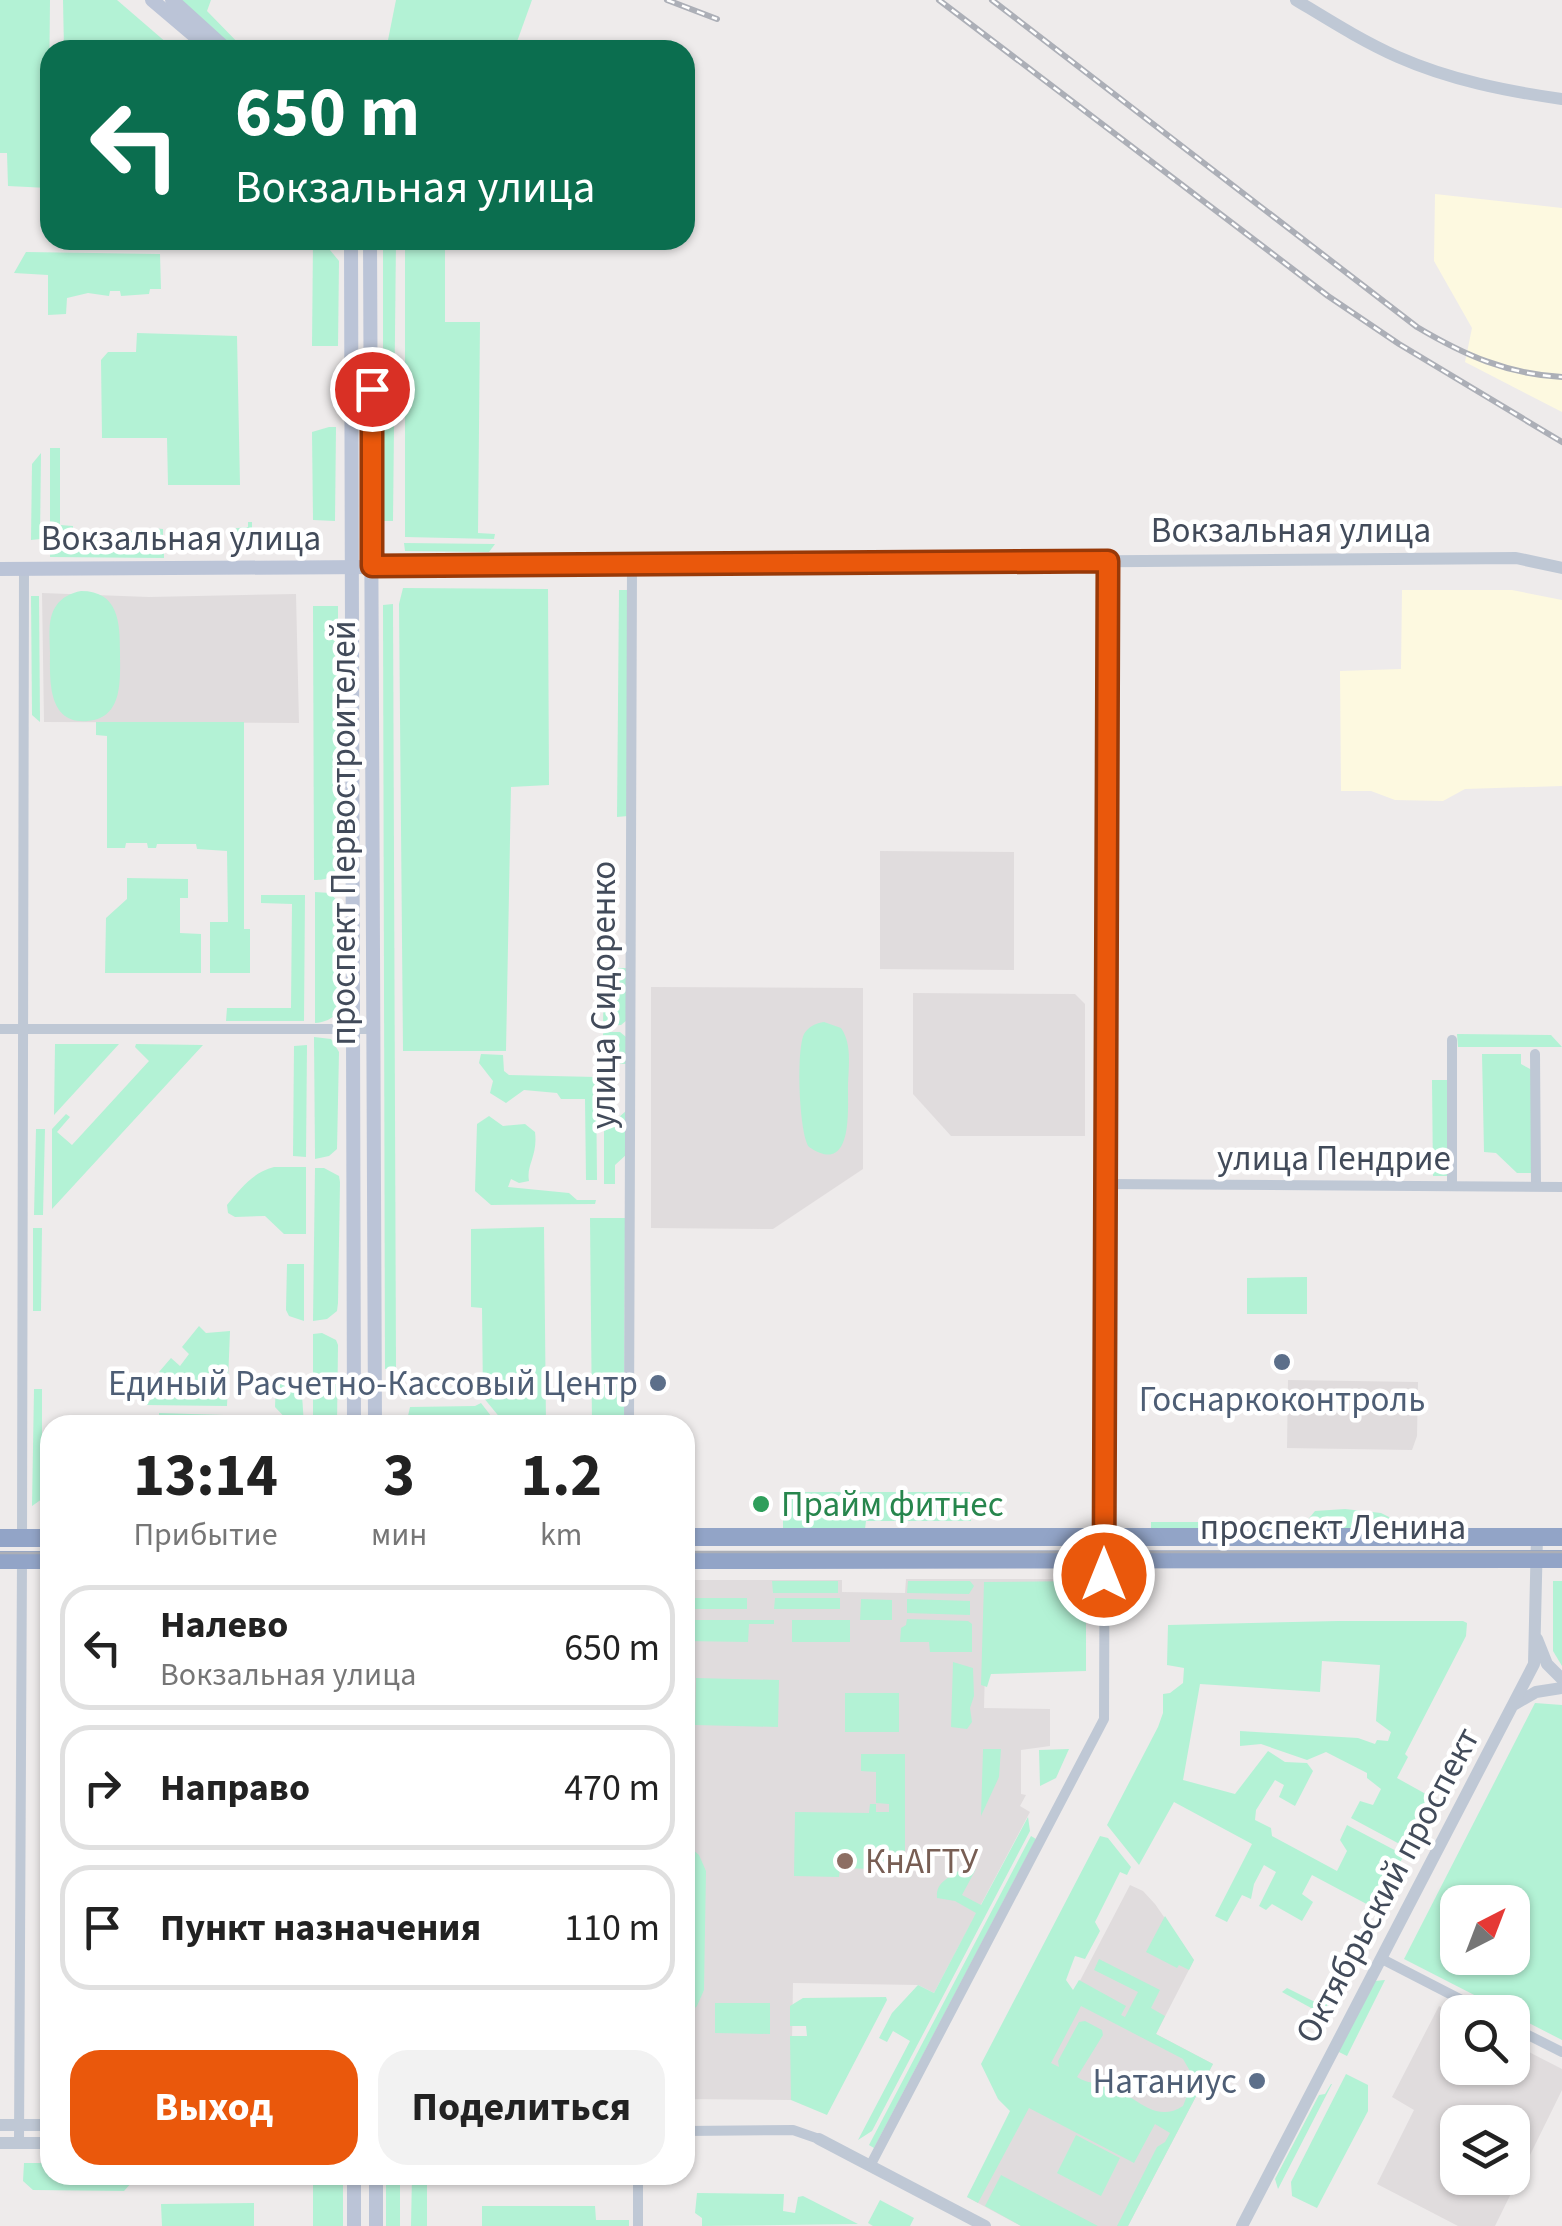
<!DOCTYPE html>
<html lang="ru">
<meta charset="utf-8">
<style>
body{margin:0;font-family:"Source Sans 3",sans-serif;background:#f2f2f2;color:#222;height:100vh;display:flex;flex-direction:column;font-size:38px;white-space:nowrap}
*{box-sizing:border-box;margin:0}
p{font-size:32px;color:#767676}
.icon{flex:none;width:55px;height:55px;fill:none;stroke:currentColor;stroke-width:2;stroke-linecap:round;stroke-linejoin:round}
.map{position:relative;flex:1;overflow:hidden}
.drawer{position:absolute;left:40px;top:1415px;width:655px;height:770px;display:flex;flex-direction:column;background:#fff;border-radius:30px;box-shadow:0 2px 8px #0004}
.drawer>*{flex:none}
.hud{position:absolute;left:40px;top:40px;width:655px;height:210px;border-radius:30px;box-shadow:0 2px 8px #0004;background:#0b6e4f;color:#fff;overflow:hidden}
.needle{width:65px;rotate:42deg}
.tools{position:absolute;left:1440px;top:1885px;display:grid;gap:20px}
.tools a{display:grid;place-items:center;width:90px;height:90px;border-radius:20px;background:#fff;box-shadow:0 2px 8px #0004;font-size:50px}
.pin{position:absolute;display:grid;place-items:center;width:85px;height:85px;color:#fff;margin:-42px;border:5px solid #fff;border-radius:50%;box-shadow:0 2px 10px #0007}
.me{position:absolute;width:110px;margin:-55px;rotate:0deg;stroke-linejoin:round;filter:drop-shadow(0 0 8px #0008)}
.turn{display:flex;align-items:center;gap:35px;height:210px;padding:0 30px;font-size:45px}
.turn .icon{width:130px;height:130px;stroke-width:2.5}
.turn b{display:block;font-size:70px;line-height:85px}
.eta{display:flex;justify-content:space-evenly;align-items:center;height:170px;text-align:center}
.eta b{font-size:60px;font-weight:700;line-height:70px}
.cta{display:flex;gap:20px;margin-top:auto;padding:20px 30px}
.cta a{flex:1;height:115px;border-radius:30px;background:#ea580c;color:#fff;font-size:40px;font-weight:700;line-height:115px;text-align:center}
.cta a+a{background:#f2f2f2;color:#222}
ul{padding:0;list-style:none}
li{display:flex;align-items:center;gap:30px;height:125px;margin:0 20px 15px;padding:0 10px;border:5px solid #e0e0e0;border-radius:30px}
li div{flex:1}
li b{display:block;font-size:38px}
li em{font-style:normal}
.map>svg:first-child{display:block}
.commercial{fill:#fdf9e0}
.education{fill:#e0dcdd;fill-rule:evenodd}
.green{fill:#b3f2d5;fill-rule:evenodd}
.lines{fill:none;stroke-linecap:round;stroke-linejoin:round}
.minor{stroke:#bfc8d5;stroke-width:10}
.tertiary{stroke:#bfc8d5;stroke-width:12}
.secondary{stroke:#bbc4d7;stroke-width:14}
.trunk{stroke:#92a4c7;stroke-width:18}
.tram{stroke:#acafb7;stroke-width:2.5}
.rail-casing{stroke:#acafb7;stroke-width:6}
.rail{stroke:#fff;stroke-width:2.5;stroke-dasharray:8;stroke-linecap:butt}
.route-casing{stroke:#983908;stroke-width:25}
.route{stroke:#ea580c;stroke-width:18}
.service-dot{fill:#5c6f8a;stroke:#fff;stroke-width:4}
.leisure-dot{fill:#2e9e5b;stroke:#fff;stroke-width:4}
.education-dot{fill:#8d6e63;stroke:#fff;stroke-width:4}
.labels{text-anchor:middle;stroke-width:9;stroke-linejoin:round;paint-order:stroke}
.street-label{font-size:35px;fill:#424b5a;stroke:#fff}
.service-label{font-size:35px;fill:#4e5e75;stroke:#fff;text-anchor:end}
.leisure-label{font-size:35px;fill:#27864d;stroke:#fff;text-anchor:start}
.education-label{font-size:35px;fill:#785e54;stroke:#fff;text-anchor:start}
</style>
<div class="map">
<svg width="1562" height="2226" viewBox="0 0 1562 2226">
<rect width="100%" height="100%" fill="#eeebeb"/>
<g class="commercial">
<polygon points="1435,194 1562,208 1562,412 1465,362 1472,328 1434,261"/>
<polygon points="1402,590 1512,590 1562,600 1562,786 1465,789 1443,801 1395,800 1371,791 1341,791 1340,671 1401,669"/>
</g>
<g class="education">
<polygon points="42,593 149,597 296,594 299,723 44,722"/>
<polygon points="880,851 1014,852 1014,970 880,969"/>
<polygon points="651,987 863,988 863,1169 773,1229 651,1228"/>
<polygon points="913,993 1075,994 1085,1004 1085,1136 951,1136 913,1094"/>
<polygon points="1288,1380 1418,1382 1417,1436 1412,1450 1287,1448"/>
<polygon points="906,1579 1086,1579 1086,1671 985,1669 984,1708 1050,1709 1050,1746 1021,1750 1021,1794 1026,1795 1020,1806 1030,1812 934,1993 918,1985 793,1983 791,2100 685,2099 685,1580 842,1580 842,1592 905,1593"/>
<polygon points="1130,1885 1143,1891 1155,1904 1194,1960 1156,2034 1213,2064 1128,2226 1021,2226 967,2197"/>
<path d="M 1439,2006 L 1457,2015 L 1458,2068 L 1512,2068 L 1513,2044 L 1562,2069 L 1562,2090 L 1495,2226 L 1458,2226 L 1377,2184 L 1414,2110 L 1392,2097 ZM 1458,2122 L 1512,2122 L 1512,2178 L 1458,2178 Z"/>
</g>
<g class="green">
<polygon points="0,0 50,0 48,188 8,186 7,153 0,153"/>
<polygon points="63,0 117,0 175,50 64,50"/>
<polygon points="180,0 211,0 207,11 245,50 234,50"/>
<polygon points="396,0 532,0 514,50 386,50"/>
<polygon points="383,240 396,240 393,521 383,521"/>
<polygon points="405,240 445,240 445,322 480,322 478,533 495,534 494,539 405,537"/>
<polygon points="313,241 325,244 339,261 338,346 312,346"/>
<polygon points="26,252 160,254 161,289 150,289 149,294 121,296 120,291 110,291 109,296 88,293 67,298 66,314 48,315 48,275 14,273"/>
<polygon points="137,333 237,336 240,485 168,485 167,438 102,438 101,360 108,352 136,352"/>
<polygon points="329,427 336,427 335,521 313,520 312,432"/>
<polygon points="50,448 60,448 60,525 73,526 73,540 54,540 50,536"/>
<polygon points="41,453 40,539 31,540 32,464"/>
<polygon points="248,522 252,522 252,530 273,533 274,529 298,529 298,536 295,540 229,539 229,529 248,527"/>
<polygon points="152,528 163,529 163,540 98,541 98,529 152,532"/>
<polygon points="404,543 495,544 489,552 405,551"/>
<polygon points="50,547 164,547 164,558 50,557"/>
<polygon points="403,588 548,589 549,785 511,787 506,1051 403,1051 399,604"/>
<polygon points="619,590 628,590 628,816 617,817"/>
<path d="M 81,591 C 119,591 120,623 120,652 C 120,678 124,718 88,721 C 47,725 50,679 50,652 C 50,637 47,619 56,606 C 62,597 71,593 81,591 Z"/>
<polygon points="31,596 39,596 40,722 32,715"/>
<polygon points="393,604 396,1368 385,1369 383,605"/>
<path d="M 313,606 L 338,606 L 338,864 C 334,877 328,880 314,880 Z"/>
<polygon points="96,722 244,722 244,929 250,929 250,973 210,973 210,922 228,922 227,851 197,849 196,844 157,844 156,848 148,848 147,843 126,843 125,848 107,848 107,736 96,735"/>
<polygon points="127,878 188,879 188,898 180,898 180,933 201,934 201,973 105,973 106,918 127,899"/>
<path d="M 315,892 L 330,893 L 341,905 L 341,1008 C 334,1018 327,1022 315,1023 Z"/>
<polygon points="261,895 305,895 304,1021 226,1021 227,1008 291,1008 292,904 261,903"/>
<polygon points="604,968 626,968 627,1020 621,1025 603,1026"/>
<path d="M 824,1022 L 841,1028 C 853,1045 848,1070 848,1090 C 848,1114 852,1176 809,1147 C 799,1133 796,1050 804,1034 C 809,1026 816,1023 824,1022 Z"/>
<polygon points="603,1032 620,1032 626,1037 627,1064 603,1063"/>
<polygon points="1457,1034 1551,1035 1562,1047 1458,1047"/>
<polygon points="314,1037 331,1039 339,1052 337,1149 329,1156 315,1159"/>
<polygon points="55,1044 119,1044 54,1115"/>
<polygon points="136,1044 203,1045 52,1209 52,1129 66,1114 70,1117 57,1132 72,1145 149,1061 135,1047"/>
<polygon points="307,1045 306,1157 293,1156 294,1046"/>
<polygon points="481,1054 503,1055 504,1071 509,1075 596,1077 597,1180 586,1180 585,1099 561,1099 557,1093 524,1090 506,1103 490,1093 493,1081 479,1063"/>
<polygon points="1482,1054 1521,1054 1521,1064 1532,1070 1533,1173 1517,1173 1496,1153 1484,1152"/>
<polygon points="1432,1080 1447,1080 1447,1176 1433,1176"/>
<polygon points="626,1111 627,1154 615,1165 615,1184 604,1184 604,1130"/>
<path d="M 489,1116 L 503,1126 L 525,1124 L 535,1132 C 538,1156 526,1165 529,1181 L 519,1183 L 511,1179 L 508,1187 L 569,1193 L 577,1200 L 596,1200 L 595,1204 L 491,1205 L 475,1191 L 477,1124 Z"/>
<polygon points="36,1129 45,1129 43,1215 34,1215"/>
<path d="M 274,1167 L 306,1167 L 306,1234 L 284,1234 L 265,1216 L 235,1217 L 228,1213 L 227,1205 C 241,1188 252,1173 274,1167 Z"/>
<polygon points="315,1168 324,1168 339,1176 340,1182 338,1303 337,1311 327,1319 313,1321"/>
<polygon points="590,1218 625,1218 624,1425 592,1425"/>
<polygon points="544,1227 546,1425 506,1425 483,1397 482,1308 471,1307 471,1229"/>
<polygon points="33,1228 42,1228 41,1311 33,1311"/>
<polygon points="287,1264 304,1264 304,1321 289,1316 286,1310"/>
<polygon points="1307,1277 1307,1314 1247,1314 1247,1278"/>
<polygon points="199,1326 206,1333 230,1331 227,1406 146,1405 165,1383 159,1372 171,1358 180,1366 189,1354 182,1347"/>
<polygon points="322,1333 336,1340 338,1345 337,1425 313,1425 313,1334"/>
<polygon points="276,1380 301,1380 304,1425 292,1425 275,1407"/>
<polygon points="34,1389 42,1389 42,1499 32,1506"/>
<polygon points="481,1403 498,1425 406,1425 410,1407 475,1406"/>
<polygon points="159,1413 260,1416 260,1425 159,1425"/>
<polygon points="783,1492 970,1492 971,1521 866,1521 865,1529 783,1529"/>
<polygon points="1345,1509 1381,1513 1399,1522 1399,1532 1306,1532 1306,1522 1315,1511"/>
<rect x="1151" y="1522" width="151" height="9"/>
<polygon points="772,1581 838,1581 838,1593 773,1593"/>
<polygon points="908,1581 970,1581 974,1586 969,1594 907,1593"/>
<polygon points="1083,1581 1086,1585 1086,1671 991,1674 987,1687 981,1685 984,1582"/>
<polygon points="1553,1581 1562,1581 1562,1666 1553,1651"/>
<rect x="685" y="1598" width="62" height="11"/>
<polygon points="775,1598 840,1598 840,1609 774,1609"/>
<polygon points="861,1599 892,1600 892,1620 860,1620"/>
<polygon points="907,1599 970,1601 970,1615 907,1613"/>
<polygon points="907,1619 968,1621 972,1624 972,1652 930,1652 929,1642 900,1642 901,1628 906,1625"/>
<polygon points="685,1620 774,1620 774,1624 749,1624 748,1642 685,1641"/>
<rect x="792" y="1620" width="58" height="22"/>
<polygon points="1338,1621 1463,1621 1467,1623 1466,1636 1405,1754 1408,1757 1397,1778 1433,1798 1407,1848 1351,1818 1360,1801 1373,1805 1381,1789 1367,1778 1367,1773 1326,1752 1307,1760 1261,1744 1240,1746 1240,1731 1358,1738 1375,1744 1377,1740 1388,1741 1391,1732 1376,1721 1380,1665 1322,1661 1320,1692 1200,1684 1183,1780 1235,1794 1268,1751 1285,1762 1307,1763 1313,1771 1295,1806 1279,1797 1284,1785 1275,1780 1256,1810 1255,1820 1271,1828 1272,1836 1337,1871 1347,1851 1340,1840 1347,1825 1404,1855 1376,1909 1312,1875 1302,1894 1313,1902 1302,1921 1272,1904 1266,1910 1259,1906 1276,1872 1264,1865 1254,1884 1251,1899 1242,1895 1227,1922 1215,1916 1252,1844 1174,1802 1139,1865 1107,1825 1158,1727 1163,1713 1163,1694 1170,1693 1183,1683 1184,1668 1167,1665 1168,1625"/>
<polygon points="953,1662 973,1668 974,1696 970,1708 972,1722 967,1729 951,1727"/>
<polygon points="696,1678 779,1680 778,1727 695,1725"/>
<rect x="845" y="1693" width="54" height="39"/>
<path d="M 1535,1703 L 1562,1705 L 1562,2040 L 1404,1959 ZM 1458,1902 L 1512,1902 L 1512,1958 L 1458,1958 Z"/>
<polygon points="983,1749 1001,1749 999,1777 981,1816"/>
<polygon points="1069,1749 1056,1778 1040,1786 1039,1750"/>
<polygon points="861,1754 905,1754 905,1870 840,1868 839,1877 794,1876 795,1812 869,1813 870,1804 876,1804 876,1812 889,1812 889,1804 876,1803 876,1772 861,1771"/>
<path d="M 1028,1817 L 1030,1831 L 872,2131 L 858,2140 L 910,2041 L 893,2031 L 887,2042 L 879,2038 L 892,2013 L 918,1985 L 934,1993 L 976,1913 L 955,1901 L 937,1898 C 935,1879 956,1876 967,1864 L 976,1869 L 962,1895 L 981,1905 Z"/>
<polygon points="1031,1836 1036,1839 874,2148 869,2145"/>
<path d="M 1100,1836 L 1108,1838 L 1131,1867 L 1127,1875 L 1120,1872 L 1095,1922 L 1100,1931 L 1085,1959 L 1075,1956 L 1066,1980 L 1073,1990 L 1079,1980 L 1126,2006 L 1121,2015 L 1125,2017 L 1138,1992 L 1094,1970 L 1099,1959 L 1160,1990 L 1151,2008 L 1165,2016 L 1156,2034 L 1213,2064 L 1128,2226 L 1117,2226 L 1157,2147 L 1165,2142 L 1170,2133 L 1155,2124 L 1134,2163 L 1029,2108 L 978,2203 L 967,2197 L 1010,2111 L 998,2099 L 981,2064 ZM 1081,2006 L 1183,2059 L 1194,2078 L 1183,2106 C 1151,2127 1130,2087 1100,2083 C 1090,2082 1087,2083 1077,2077 L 1103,2035 L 1102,2030 L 1085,2021 L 1079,2022 L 1058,2061 L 1059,2067 L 1051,2063 Z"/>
<polygon points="685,1843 699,1855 706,1871 704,1990 697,2006 685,2017"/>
<polygon points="1165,1916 1194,1960 1189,1970 1179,1965 1177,1968 1146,1952"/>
<polygon points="1335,1975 1342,1980 1322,2014 1282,1992 1287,1988 1319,2004"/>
<polygon points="1385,1980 1347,2056 1337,2051 1375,1981"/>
<polygon points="886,1997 887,2000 827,2115 791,2100 790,2036 807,2036 806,2026 790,2026 790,2006 803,1998"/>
<polygon points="715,2003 770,2003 770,2034 715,2033"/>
<polygon points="1346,2074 1368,2085 1368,2111 1317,2208 1292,2196 1291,2182"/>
<polygon points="1331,2084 1332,2084 1278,2189 1275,2179 1319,2095 1325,2094"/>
<polygon points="1076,2135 1120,2158 1101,2196 1057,2173"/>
<polygon points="24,2163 50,2163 50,2175 132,2175 132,2182 124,2191 33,2190 23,2181"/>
<rect x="313" y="2175" width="30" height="51"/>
<rect x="386" y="2175" width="14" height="51"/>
<polygon points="412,2175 427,2175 427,2226 411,2226"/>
<polygon points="1001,2175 1098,2226 1021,2226 985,2206"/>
<polygon points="697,2193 784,2194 783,2211 795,2213 798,2197 803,2196 858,2224 702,2226 702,2218 695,2213"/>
<polygon points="880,2200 914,2218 910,2226 873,2226 868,2223"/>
<polygon points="254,2203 254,2226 162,2226 161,2204"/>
<polygon points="482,2206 595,2206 596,2220 629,2220 629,2226 482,2226"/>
</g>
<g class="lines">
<g class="minor">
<polyline points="0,1029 373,1029"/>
<polyline points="1535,1054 1536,1186"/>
<polyline points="1106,1184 1562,1187"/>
<polyline points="1452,1186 1452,1040"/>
<polyline points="629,1425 632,565"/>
<polyline points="22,1538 24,569"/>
<polyline points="1382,1959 1485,2012"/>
<polyline points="1512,2027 1562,2052"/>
<polyline points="685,2131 793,2130 819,2139"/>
<polyline points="19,2143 22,1560"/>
<polyline points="870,2166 1104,1719 1108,561"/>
<polyline points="638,2175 638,2226"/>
</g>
<g class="tertiary">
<path d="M 1296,0 C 1329,20 1362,41 1398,57 C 1450,80 1506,91 1562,99"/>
<polyline points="372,567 1516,558 1562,568"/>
<polyline points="1537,1639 1547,1664 1562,1679"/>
<polyline points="1515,1704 1536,1692 1562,1688"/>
<polyline points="0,2125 50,2125"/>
<polyline points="819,2139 985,2226"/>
<polyline points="0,2143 50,2143"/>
<polyline points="1242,2226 1534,1664 1537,1536"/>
</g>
<g class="secondary">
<polyline points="152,0 211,50"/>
<polyline points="172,0 227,50"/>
<polyline points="351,240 354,1425"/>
<polyline points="370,240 375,1425"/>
<polyline points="0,569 372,567"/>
<polyline points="354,2226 354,2175"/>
<polyline points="376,2226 376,2175"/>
</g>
<g class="trunk">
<polyline points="685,1537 1562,1537"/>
<polyline points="0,1538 50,1538"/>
<polyline points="0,1560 50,1560"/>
<polyline points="685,1560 1562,1559"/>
</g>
<g class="tram">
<polyline points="685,1552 1562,1552"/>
<polyline points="0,1553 50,1553"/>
</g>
<defs>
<g id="rail">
<polyline points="667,0 717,19"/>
<polyline points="939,0 1328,296 1399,344 1562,442"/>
<path d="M 992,0 L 1417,327 C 1464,355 1507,374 1562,377"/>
</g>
</defs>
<use href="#rail" class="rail-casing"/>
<use href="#rail" class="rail"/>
</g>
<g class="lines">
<defs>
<polyline id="route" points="372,389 372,566 1108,561 1104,1575"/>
</defs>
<use href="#route" class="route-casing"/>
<use href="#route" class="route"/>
</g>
<g class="service-dot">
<circle cx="1282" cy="1362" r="10"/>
<circle cx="658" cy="1383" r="10"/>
<circle cx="1257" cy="2081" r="10"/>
</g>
<circle class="leisure-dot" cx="761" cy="1504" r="10"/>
<circle class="education-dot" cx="845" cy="1861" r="10"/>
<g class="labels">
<g class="street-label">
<text x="1291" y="542">Вокзальная улица</text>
<text x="181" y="550">Вокзальная улица</text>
<text transform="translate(343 833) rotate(-90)" y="12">проспект Первостроителей</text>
<text transform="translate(603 995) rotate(-90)" y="12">улица Сидоренко</text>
<text x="1334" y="1170">улица Пендрие</text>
<text x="1333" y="1539">проспект Ленина</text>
<text transform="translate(1387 1885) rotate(-62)" y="12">Октябрьский проспект</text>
</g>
<g class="service-label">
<text x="638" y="1395">Единый Расчетно-Кассовый Центр</text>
<text x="1282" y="1411" text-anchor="middle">Госнаркоконтроль</text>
<text x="1237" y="2093">Натаниус</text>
</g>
<g class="leisure-label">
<text x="781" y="1516">Прайм фитнес</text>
</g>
<g class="education-label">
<text x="865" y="1873">КнАГТУ</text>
</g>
</g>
</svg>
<div class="tools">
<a><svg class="needle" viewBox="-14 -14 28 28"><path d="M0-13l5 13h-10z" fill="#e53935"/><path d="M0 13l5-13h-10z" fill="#767676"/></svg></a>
<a><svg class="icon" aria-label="search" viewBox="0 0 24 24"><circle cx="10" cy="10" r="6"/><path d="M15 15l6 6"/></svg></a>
<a><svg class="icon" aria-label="layers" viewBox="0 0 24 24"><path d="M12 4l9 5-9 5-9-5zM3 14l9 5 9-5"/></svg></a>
</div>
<div class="pin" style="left:372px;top:389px;background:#d93025"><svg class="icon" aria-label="arrive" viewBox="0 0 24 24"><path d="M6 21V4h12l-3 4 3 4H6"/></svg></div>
<svg class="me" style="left:1104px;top:1575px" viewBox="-20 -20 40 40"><circle r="17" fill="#ea580c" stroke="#fff" stroke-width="3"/><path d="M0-11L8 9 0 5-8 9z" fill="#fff"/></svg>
<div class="hud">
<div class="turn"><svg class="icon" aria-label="left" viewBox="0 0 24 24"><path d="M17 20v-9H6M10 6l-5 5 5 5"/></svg><div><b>650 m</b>Вокзальная улица</div></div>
</div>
<section class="drawer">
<div class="eta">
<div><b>13:14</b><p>Прибытие</p></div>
<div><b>3</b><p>мин</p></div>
<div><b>1.2</b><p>km</p></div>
</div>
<ul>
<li><svg class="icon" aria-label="left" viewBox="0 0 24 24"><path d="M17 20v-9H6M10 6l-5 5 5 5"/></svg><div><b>Налево</b><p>Вокзальная улица</p></div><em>650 m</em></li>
<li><svg class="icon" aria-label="right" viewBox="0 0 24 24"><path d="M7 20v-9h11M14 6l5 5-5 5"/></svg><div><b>Направо</b></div><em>470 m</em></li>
<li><svg class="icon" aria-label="arrive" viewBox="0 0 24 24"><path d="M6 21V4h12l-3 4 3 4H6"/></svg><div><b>Пункт назначения</b></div><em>110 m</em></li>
</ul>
<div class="cta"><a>Выход</a><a>Поделиться</a></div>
</section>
</div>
